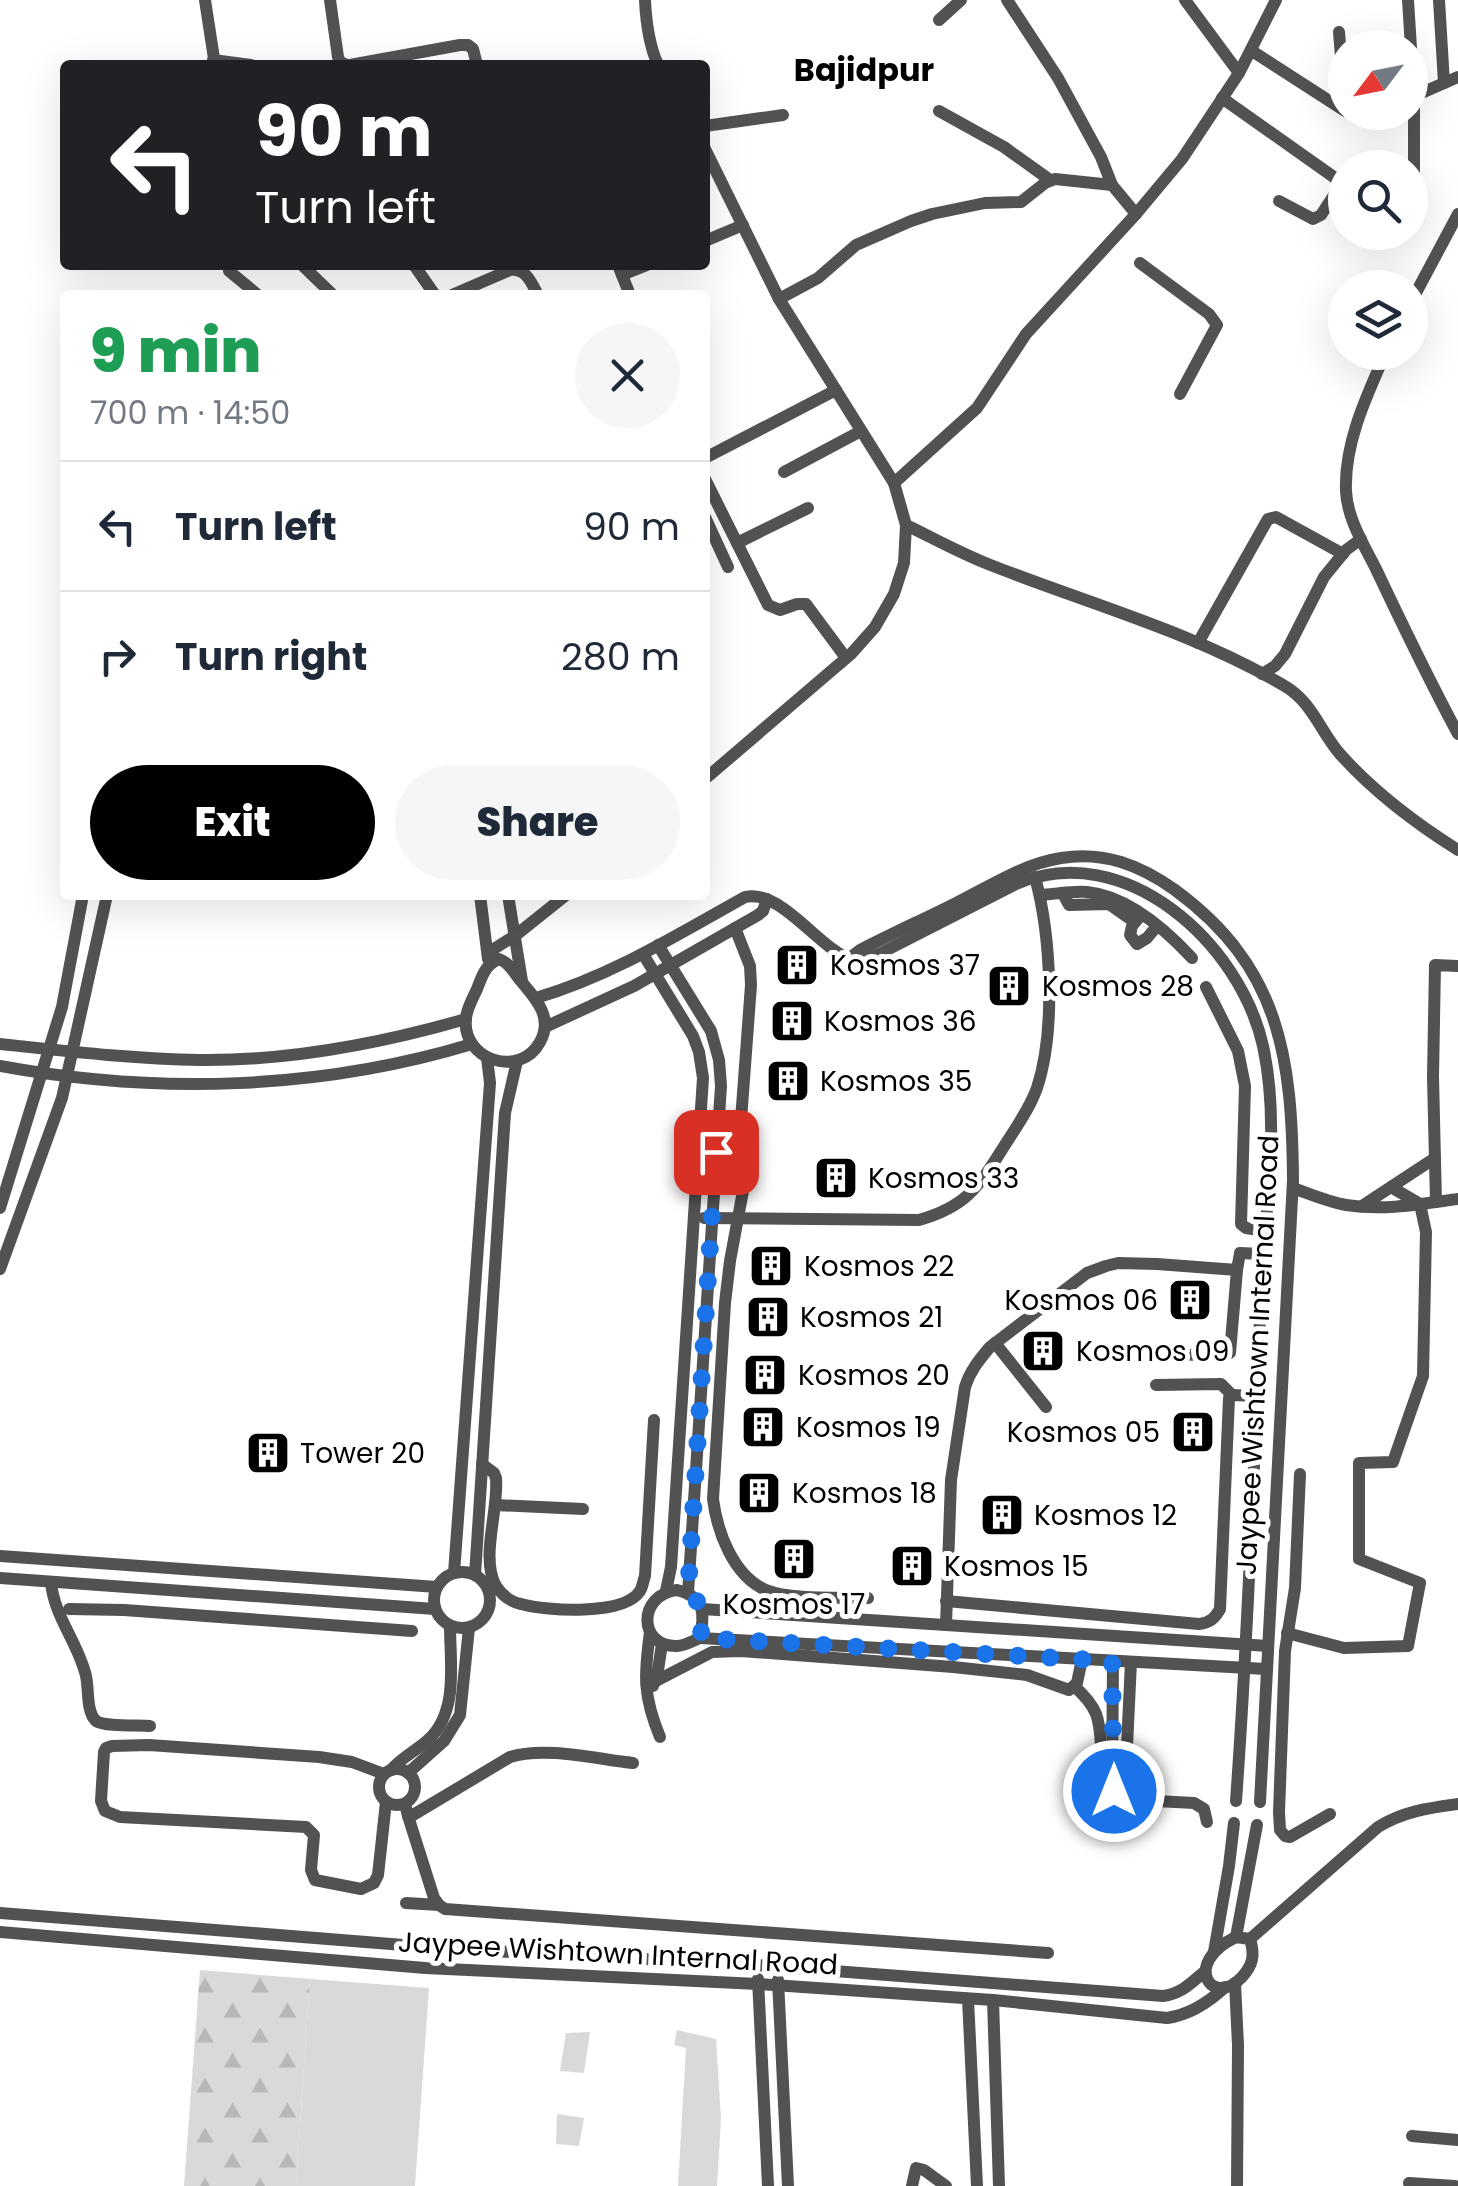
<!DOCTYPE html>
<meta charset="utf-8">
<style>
body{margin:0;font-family:Poppins,sans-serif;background:#f6f6f7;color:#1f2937;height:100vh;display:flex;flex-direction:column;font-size:38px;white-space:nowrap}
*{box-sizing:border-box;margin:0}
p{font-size:32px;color:#747a83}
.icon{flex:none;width:55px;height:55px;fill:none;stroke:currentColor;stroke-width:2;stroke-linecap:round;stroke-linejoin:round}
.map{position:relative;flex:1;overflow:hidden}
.side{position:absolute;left:60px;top:290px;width:650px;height:610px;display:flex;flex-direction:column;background:#fff;border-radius:10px;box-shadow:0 10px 40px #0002}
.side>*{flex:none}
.guide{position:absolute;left:60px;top:60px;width:650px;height:210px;border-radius:10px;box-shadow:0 10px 40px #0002;background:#202124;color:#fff;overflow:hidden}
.needle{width:65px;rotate:238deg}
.fabs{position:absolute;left:1328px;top:30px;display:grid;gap:20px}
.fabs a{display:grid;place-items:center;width:100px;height:100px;border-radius:50%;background:#fff;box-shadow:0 10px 40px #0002;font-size:50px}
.pin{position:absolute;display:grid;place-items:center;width:85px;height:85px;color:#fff;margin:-42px;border-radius:20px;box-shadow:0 5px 15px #0006}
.me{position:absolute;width:110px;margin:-55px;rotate:0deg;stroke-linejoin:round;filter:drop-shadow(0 0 8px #0008)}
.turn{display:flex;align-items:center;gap:35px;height:210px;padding:0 30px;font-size:45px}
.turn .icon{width:130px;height:130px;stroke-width:2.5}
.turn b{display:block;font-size:70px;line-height:85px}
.round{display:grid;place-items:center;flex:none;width:105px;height:105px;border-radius:52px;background:#f6f6f7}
.summary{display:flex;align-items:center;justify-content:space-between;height:170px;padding:0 30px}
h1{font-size:60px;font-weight:800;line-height:75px;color:#1e9e55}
.action{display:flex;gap:20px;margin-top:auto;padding:20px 30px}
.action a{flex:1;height:115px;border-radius:60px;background:#000;color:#fff;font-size:40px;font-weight:800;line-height:115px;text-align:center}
.action a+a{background:#f6f6f7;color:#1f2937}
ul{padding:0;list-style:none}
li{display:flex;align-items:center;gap:30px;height:130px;padding:0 30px;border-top:2px solid #e0e1e3}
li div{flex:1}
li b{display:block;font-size:38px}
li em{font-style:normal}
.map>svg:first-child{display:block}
.green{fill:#d9d9d9}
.forest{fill:url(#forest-firs)}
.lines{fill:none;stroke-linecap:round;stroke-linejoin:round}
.minor{stroke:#525252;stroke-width:12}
.route{stroke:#1a73e8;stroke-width:18;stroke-dasharray:0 32.4}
.labels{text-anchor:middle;stroke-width:10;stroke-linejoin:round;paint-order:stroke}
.poi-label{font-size:28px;fill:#000;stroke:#fff;text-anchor:start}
.street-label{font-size:28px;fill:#000;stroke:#fff}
.quarter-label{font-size:32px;font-weight:bold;fill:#000;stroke:#fff}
</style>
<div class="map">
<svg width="1458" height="2186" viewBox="0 0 1458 2186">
<defs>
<pattern id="forest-firs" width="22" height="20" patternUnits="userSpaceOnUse" patternTransform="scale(2.5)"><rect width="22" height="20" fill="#d9d9d9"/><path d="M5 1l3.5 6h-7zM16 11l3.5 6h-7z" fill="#b8b8b8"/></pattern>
</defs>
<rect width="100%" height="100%" fill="#fff"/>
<g class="green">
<polygon points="310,1979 429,1988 415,2186 296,2186"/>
<polygon points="677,2030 716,2039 721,2119 717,2186 678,2186 686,2048 674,2045"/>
<polygon points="590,2032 584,2073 560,2071 566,2033"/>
<polygon points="557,2114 584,2118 579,2146 556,2144"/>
</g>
<polygon class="forest" points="200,1970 310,1979 296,2186 184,2186"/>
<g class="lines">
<g class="minor">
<polyline points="205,0 215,65"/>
<polyline points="330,0 338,57 340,62 347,65"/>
<path d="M 645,0 C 646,22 649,45 658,65"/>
<polyline points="1007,0 1058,78 1101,157 1112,185 1136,214"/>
<polyline points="1185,0 1239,73"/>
<polyline points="1408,0 1414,96 1414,182"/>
<polyline points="1439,0 1444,83"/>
<polyline points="939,20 961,0"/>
<polyline points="1339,32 1345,106"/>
<polyline points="1252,51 1345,111"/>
<polyline points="213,60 251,65"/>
<polyline points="350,65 460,45 468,45 473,49 477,65"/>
<polyline points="1222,98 1345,185"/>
<polyline points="1410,98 1458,77"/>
<polyline points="939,111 1004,147 1050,180"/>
<polyline points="1350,112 1358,115 1373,112"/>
<polyline points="705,126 783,115"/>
<polyline points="705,149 779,299 894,483 906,525 904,563 894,594 875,627 851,654 705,779"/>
<polyline points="1279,201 1313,219 1321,215 1342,183"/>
<polyline points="705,241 743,225"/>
<polyline points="1140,263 1209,314 1217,325 1180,394"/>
<polyline points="302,265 333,295"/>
<polyline points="414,265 435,295"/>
<polyline points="618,265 630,295"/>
<polyline points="229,271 258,295"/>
<polyline points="622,275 647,265"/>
<path d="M 452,295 L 510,270 C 526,268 531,282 538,295"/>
<polyline points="779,299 818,278 856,245 911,221 932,214 985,203 1021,202 1045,183 1055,179 1112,185"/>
<polyline points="1410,304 1458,214"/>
<path d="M 1386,352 C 1367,395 1344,443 1346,491 C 1347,518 1364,545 1376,569 C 1402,624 1429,680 1458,734"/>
<polyline points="705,458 836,390"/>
<polyline points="784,472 861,431"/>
<polyline points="705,479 768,605 780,610 797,604 806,604 846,658"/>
<polyline points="894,483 977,408 1026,334 1136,214 1182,159 1239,73 1276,0"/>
<polyline points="705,517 728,567"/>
<path d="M 906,525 C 933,538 960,553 988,564 C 1086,603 1191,631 1283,685 C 1312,701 1320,731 1340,754 C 1374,792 1415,823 1458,850"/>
<polyline points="737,543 808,508"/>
<polyline points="1198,643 1268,519 1276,517 1343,554"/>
<polyline points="1262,674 1275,666 1285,654 1324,577 1346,550 1361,539"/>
<polyline points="1063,894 1069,905 1109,904 1129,918"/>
<polyline points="480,895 488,959"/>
<polyline points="508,895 522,981"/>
<path d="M 1040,895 C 1055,894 1072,891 1087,892 C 1127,896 1166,930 1192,958"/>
<polyline points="1141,915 1132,926 1130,935 1137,944 1147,938 1157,926"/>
<path d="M 735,928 L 750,966 L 751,985 L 741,1120 L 743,1191 L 730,1261 L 725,1303 L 713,1499 C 717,1531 733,1576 766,1590 C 791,1600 840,1597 868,1598"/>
<polyline points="658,945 711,1031 719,1060 721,1086 688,1593"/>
<polyline points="489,952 516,935 566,895"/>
<polyline points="643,954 693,1036 699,1052 703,1078 671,1567 666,1591"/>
<path d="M 499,959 C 509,963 513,971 520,980 C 535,998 554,1017 540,1042 C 520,1079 461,1060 466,1018 C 467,1008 473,998 477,989 C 482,976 485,965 499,959 Z"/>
<path d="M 847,960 L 860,950 C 891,934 924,919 956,903 C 990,886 1023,864 1061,858 C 1104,851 1140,865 1175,890 C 1280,967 1292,1057 1293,1180 L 1260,1802"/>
<polyline points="1206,987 1238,1051 1245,1086 1241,1224 1246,1228 1265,1231"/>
<path d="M 536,998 C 611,976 677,935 745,897 C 782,888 821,953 857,962 L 881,953 L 1016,884 C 1125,838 1240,943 1263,1046 C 1281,1128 1264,1212 1261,1295 C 1254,1464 1248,1633 1236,1801"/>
<polyline points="545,1027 634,986 758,915 763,911 767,899"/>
<path d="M 0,1044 C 66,1051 133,1059 200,1060 C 290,1061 379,1044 466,1019"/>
<path d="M 0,1066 C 156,1095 320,1090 472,1044"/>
<path d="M 1293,1188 C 1310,1194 1328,1202 1346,1205 C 1384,1211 1421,1204 1458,1199"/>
<polyline points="1436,1202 1433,1077 1435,965 1458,966"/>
<polyline points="1362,1206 1435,1158"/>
<polyline points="0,1208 62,1007 83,895"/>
<path d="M 704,1218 L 919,1220 C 965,1207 978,1188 1003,1148 C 1015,1129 1029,1110 1037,1088 C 1056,1030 1051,936 1035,877"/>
<polyline points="0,1269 62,1098 107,895"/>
<polyline points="1237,1270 1240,1253 1262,1254"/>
<polyline points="995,1343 1046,1407"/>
<polyline points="1156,1385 1221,1384 1232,1395"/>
<path d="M 482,1464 L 494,1473 L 496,1478 C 499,1510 480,1558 496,1586 C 502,1595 511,1602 521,1604 C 547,1611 624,1616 640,1591 C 643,1586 643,1581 645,1576 L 654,1420"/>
<polyline points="1300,1474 1295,1588 1285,1651 1279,1812 1280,1830 1285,1836 1290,1837 1330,1814"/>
<polyline points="495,1505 583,1509"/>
<polyline points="0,1556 437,1587"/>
<circle cx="462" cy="1600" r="28"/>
<polyline points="454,1573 490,1083 487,1058"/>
<polyline points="475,1575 505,1113 517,1061"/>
<polyline points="0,1578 435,1609"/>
<path d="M 51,1582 C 54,1617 78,1642 86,1676 C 89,1688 86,1712 96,1721 C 105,1727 138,1725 150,1726"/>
<path d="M 677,1590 C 705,1597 705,1613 700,1638 C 692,1641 685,1646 677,1646 C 638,1647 637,1595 677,1590 Z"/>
<path d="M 946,1601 L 1199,1624 C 1210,1623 1215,1618 1220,1609 L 1229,1398 L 1232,1395 L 1256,1396"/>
<polyline points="69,1609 124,1610 412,1631"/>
<polyline points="702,1609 1268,1646"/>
<path d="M 946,1625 L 951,1480 L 965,1387 C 970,1371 979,1360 990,1347 L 1087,1273 L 1106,1266 L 1118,1263 L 1157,1264 L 1237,1270 L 1230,1353 L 1224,1356 L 1174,1354"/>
<path d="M 650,1632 C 644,1676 643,1696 660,1737"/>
<polyline points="1287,1633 1344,1648 1408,1646 1420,1583 1359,1559 1359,1463 1393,1462 1423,1376 1426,1232 1420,1204 1391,1187"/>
<polyline points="700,1638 1266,1669"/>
<polyline points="1113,1661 1112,1788 1119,1799"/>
<polyline points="656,1681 712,1652 741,1651 953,1667 1027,1675 1069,1690 1077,1683 1082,1659"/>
<polyline points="653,1686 658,1670 662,1644"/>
<path d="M 1074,1686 C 1102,1711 1099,1722 1102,1758"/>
<circle cx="397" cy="1787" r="18"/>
<path d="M 391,1770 C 402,1757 416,1751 428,1740 C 459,1712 450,1663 450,1626"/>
<polyline points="408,1773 444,1741 460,1715 469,1628"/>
<polyline points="384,1774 352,1762 319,1757 149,1745 112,1746 106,1748 104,1752 101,1801 105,1811 120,1817 306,1827 314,1835 311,1870 315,1880 361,1889 374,1883 378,1875 386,1802"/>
<polyline points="1119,1799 1125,1788 1131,1662"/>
<polyline points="1119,1799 1194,1803 1204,1809 1207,1822"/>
<path d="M 405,1804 L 408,1816 L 413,1815 L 510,1757 C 545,1746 596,1759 633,1763"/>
<polyline points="408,1816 434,1898 439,1905 445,1909 1048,1953"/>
<polyline points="406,1903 439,1905"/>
<path d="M 0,1913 L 454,1949 L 756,1965 L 1163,1996 C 1181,1994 1191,1983 1204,1972"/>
<path d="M 0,1932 L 425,1968 L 758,1984 L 993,2000 L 1167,2018 C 1188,2015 1209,2002 1225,1987"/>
<path d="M 1236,1937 L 1250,1939 C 1255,1955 1253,1965 1242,1977 C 1212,2009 1181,1963 1236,1937 Z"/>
<polyline points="1236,1937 1257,1825"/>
<path d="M 1250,1939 L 1378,1827 C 1404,1811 1429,1808 1458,1804"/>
<polyline points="1214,1952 1229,1866 1234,1823"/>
<polyline points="758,1979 768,2186"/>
<polyline points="778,1980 788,2186"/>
<polyline points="1235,1983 1238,2045 1237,2186"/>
<polyline points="968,1999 977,2186"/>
<polyline points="993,2000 999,2186"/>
<polyline points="1412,2136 1458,2140"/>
<polyline points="1409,2183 1455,2186"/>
<polyline points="912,2186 916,2168 924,2170 946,2186"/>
</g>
</g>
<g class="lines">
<path class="route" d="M 716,1152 L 688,1592 C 705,1606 704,1618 700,1638 L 1112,1661 L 1114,1791"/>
</g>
<defs>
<symbol id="building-square" viewBox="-11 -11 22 22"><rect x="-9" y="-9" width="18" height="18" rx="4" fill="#000" stroke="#fff"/><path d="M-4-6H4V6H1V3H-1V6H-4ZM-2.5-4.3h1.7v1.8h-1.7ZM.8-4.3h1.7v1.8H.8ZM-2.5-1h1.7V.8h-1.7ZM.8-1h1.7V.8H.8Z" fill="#fff"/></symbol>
</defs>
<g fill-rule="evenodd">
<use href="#building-square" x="772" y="940" width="50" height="50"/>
<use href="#building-square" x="984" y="961" width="50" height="50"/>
<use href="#building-square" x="767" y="996" width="50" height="50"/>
<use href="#building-square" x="763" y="1056" width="50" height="50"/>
<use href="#building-square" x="811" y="1153" width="50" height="50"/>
<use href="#building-square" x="746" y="1241" width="50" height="50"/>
<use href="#building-square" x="1165" y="1275" width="50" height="50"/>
<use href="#building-square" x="743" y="1292" width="50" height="50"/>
<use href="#building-square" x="1018" y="1326" width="50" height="50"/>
<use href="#building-square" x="740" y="1350" width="50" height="50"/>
<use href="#building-square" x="738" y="1402" width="50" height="50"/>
<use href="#building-square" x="1168" y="1407" width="50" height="50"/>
<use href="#building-square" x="243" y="1428" width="50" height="50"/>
<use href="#building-square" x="734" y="1468" width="50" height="50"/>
<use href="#building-square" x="977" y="1490" width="50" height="50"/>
<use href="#building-square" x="769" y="1534" width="50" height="50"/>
<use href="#building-square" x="887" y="1541" width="50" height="50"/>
</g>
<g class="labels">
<g class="poi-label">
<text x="830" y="975">Kosmos 37</text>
<text x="1042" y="996">Kosmos 28</text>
<text x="824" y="1031">Kosmos 36</text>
<text x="820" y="1091">Kosmos 35</text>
<text x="868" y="1188">Kosmos 33</text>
<text x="804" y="1276">Kosmos 22</text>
<text x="1158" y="1310" text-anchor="end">Kosmos 06</text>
<text x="800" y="1327">Kosmos 21</text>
<text x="1076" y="1361">Kosmos 09</text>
<text x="798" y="1385">Kosmos 20</text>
<text x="796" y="1437">Kosmos 19</text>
<text x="1160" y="1442" text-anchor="end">Kosmos 05</text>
<text x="300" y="1463">Tower 20</text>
<text x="792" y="1503">Kosmos 18</text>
<text x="1034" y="1525">Kosmos 12</text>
<text x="944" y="1576">Kosmos 15</text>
<text x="794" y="1614" text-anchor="middle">Kosmos 17</text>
</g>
<g class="street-label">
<text transform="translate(1257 1355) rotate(-87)" y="10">Jaypee Wishtown Internal Road</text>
<text transform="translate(618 1953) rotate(3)" y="10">Jaypee Wishtown Internal Road</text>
</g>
<g class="quarter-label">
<text x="864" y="81">Bajidpur</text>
</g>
</g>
</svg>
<div class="fabs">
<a><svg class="needle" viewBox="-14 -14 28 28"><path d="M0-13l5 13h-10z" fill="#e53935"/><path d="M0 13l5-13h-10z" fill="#747a83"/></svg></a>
<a><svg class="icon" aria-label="search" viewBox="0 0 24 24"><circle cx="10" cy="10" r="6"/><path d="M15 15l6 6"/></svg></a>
<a><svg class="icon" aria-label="layers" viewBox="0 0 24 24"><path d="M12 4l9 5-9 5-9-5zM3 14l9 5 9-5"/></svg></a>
</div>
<div class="pin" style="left:716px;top:1152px;background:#d93025"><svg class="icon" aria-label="arrive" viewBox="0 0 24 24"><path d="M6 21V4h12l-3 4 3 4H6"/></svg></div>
<svg class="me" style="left:1114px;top:1791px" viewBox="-20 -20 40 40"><circle r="17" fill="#1a73e8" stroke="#fff" stroke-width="3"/><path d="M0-11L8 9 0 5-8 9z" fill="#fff"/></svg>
<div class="guide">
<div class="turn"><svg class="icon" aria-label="left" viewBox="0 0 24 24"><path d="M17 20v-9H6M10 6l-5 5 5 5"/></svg><div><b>90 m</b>Turn left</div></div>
</div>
<section class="side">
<div class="summary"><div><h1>9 min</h1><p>700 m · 14:50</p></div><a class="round"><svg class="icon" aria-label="close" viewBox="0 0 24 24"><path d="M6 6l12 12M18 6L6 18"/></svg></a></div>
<ul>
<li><svg class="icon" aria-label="left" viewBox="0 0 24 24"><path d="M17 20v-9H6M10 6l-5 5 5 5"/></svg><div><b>Turn left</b></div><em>90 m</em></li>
<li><svg class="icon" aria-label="right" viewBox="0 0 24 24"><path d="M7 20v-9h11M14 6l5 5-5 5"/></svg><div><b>Turn right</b></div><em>280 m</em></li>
</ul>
<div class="action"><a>Exit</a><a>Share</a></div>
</section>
</div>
